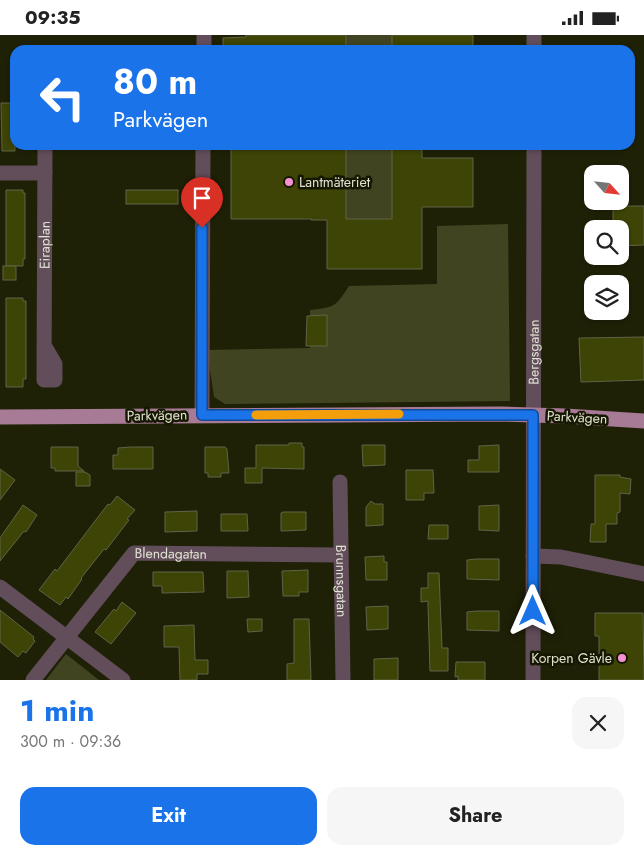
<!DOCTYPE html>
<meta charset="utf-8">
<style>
body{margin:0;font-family:Jost,sans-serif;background:#f6f6f6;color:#222;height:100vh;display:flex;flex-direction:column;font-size:19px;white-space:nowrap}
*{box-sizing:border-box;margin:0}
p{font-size:16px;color:#767676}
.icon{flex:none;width:28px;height:28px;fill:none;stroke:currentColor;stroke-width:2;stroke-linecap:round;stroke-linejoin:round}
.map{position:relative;height:645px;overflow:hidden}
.details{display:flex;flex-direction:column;background:#fff;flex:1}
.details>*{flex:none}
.banner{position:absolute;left:10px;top:10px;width:625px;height:105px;border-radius:15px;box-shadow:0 1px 4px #0004;background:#1a73e8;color:#fff;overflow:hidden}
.needle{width:32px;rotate:117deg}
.controls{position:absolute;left:584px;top:130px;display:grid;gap:10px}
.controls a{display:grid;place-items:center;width:45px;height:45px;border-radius:10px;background:#fff;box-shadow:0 1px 4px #0004;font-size:25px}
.pin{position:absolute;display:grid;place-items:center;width:42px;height:42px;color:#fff;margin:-51px -21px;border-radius:50% 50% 50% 0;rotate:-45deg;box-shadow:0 0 5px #0007}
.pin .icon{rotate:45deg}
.me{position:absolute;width:55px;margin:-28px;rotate:0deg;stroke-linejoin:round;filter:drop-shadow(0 0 4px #0008)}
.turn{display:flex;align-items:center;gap:18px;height:105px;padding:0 20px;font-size:22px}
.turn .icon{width:65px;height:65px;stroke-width:2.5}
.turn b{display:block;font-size:35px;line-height:42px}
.round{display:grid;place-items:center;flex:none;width:52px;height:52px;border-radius:15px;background:#f6f6f6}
.headline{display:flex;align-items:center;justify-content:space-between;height:85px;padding:0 20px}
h1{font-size:30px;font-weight:700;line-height:38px;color:#1a73e8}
.button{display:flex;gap:10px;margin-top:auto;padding:10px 20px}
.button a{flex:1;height:58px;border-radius:15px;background:#1a73e8;color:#fff;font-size:20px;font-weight:700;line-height:58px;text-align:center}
.button a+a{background:#f6f6f6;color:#222}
.status{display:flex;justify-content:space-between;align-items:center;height:35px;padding:0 25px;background:#fff;direction:ltr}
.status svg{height:14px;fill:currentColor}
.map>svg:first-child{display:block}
.green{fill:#414421}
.building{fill:#3e4306;stroke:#606447}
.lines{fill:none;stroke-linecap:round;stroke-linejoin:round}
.minor{stroke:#624d5a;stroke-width:15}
.major{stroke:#a77b96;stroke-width:15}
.route-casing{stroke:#114b97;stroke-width:12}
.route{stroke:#1a73e8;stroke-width:9}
.slow{stroke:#f59e0b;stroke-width:9}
.poi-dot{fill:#f591d2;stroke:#151700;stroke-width:2}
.labels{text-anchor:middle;stroke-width:5;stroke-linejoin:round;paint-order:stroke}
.poi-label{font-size:14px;fill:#dfe2d1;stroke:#151700;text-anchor:start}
.street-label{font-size:14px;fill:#dfe2d1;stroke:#151700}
</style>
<div class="status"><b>09:35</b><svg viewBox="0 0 49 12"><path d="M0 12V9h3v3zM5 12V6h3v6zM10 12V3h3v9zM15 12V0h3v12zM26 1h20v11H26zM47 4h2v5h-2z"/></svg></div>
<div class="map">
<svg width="644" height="645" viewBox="0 0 644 645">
<rect width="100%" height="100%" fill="#1e2106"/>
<g class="green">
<rect x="346" y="0" width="46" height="15"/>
<polygon points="346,111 404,111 392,123 392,172 404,184 346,184"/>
<path d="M 508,189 L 510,366 L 225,369 L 214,362 L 207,315 L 310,313 L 310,275 C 336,272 335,272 349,251 L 437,249 L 437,191 Z"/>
<polygon points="66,619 99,645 46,645"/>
</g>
<g class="building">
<polygon points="246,0 346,0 346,15 223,15 223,3 246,2"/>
<rect x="392" y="0" width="81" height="15"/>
<polygon points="1,68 15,68 15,116 2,116"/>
<polygon points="242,110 346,110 346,184 392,184 392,110 422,110 422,123 473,123 473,172 422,172 422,234 327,234 327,185 311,185 311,184 231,184 231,111"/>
<polygon points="6,155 23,155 23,158 25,158 25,224 23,224 23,231 6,231"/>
<rect x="126" y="155" width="52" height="14"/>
<polygon points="613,171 644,171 644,210 620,211 620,194 613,194"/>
<rect x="3" y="231" width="13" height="14"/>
<polygon points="6,263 23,263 23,266 26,266 26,344 23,344 23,352 6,352"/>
<polygon points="327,280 327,311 306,311 307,281"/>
<polygon points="644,302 644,345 581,347 579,303"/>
<polygon points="289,408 302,408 302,412 304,412 304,434 262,433 262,448 245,448 245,433 256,433 256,410 289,410"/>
<polygon points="362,410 385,410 385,430 363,431"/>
<polygon points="499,410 499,437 468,437 468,425 479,425 479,411"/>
<polygon points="51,412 78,412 78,431 84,436 55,436 55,433 51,433"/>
<polygon points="130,412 153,412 153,434 113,434 113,420 118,420 118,413"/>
<polygon points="205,412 225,412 227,414 229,438 221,438 221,442 208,442 208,438 205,438"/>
<polygon points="0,434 15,445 0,465"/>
<polygon points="406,435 433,435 434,458 424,458 424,465 406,465"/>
<polygon points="76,437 85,437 90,440 90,451 76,451"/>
<polygon points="595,440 620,440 620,442 631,444 630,459 620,458 620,477 617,478 617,489 606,489 606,507 590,507 591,489 595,489"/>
<polygon points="117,461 135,475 127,484 129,485 106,515 104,514 81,543 82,544 68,564 66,562 60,570 39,555 55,534 57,536 108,469 110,470"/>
<polygon points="371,466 375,469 383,469 383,490 366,491 366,472"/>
<polygon points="23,470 37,480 26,497 24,496 0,526 0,503"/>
<polygon points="499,470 499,496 479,495 479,471"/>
<polygon points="197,476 197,496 165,497 165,477"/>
<polygon points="283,477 306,477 306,495 281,496 281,478"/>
<polygon points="221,479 247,479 248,496 221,496"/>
<polygon points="429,490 448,490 448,504 428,504"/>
<polygon points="384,521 384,527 387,527 387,545 366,545 365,522"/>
<polygon points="476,524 499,524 499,545 467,544 467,525"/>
<polygon points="308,535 308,557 299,557 299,561 283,561 282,536"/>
<polygon points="227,536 248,536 249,562 227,563"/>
<polygon points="153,537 203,537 204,557 162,558 162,551 153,551"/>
<polygon points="428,538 439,538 442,613 448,613 448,636 430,636 428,570 428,566 421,567 421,553 428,553"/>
<polygon points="122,567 136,578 111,609 95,597 114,574 116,576"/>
<polygon points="388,571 388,594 367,595 366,572"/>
<polygon points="0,575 34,602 33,604 35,606 26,618 23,616 18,622 0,607"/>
<polygon points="477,576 499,576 499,596 467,595 467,577"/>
<polygon points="595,578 643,578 644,645 599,645 599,601 595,601"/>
<polygon points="247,584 262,584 262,596 248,597"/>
<polygon points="294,584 309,584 311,645 287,645 287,629 294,628"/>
<polygon points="194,590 195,625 208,625 208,639 197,639 197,645 180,645 179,612 164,612 164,591"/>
<polygon points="398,623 398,645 374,645 374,624"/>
<polygon points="456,627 485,627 485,645 458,645 458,641 455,642"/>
</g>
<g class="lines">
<g class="minor">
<polyline points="204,15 204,0"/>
<polyline points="534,15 534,0"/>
<polyline points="0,138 45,138"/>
<path id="s1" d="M 44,310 L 55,329 L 55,345 L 44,345 L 45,110"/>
<polyline points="202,380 203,110"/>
<path id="s2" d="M 340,447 L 343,645"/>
<polyline points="533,521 561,522 644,539"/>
<polyline points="0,552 123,645"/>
<path id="s3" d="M 33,645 L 134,518 L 340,520"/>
<path id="s4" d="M 533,645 L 534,110"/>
</g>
<polyline class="major" points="0,382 501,379 565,381 644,386"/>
</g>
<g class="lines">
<defs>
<polyline id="route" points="202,193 202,380 533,380 533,576"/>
</defs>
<use href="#route" class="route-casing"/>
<use href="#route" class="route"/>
<polyline class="slow" points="256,380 399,379"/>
</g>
<g class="poi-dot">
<circle cx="289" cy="147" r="5"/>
<circle cx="622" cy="623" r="5"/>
</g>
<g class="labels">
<g class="poi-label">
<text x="299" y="152">Lantmäteriet</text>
<text x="612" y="628" text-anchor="end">Korpen Gävle</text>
</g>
<g class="street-label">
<text dy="5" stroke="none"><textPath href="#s1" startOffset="184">Eiraplan</textPath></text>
<text dy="5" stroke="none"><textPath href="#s4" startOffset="328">Bergsgatan</textPath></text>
<text transform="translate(157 380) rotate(-1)" y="5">Parkvägen</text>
<text transform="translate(577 382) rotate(3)" y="5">Parkvägen</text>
<text dy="5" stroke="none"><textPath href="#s3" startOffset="199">Blendagatan</textPath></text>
<text dy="5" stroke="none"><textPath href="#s2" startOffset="99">Brunnsgatan</textPath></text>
</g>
</g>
</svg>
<div class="controls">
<a><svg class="needle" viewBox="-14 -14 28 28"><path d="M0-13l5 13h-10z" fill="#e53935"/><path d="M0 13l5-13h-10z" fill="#767676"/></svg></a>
<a><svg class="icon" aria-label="search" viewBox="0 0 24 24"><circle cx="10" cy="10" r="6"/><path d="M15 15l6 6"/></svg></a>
<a><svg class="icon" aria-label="layers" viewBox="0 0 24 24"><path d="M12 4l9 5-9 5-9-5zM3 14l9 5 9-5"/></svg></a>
</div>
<div class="pin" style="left:202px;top:193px;background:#d93025"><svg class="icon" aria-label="arrive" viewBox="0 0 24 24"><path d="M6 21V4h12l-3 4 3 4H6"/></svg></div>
<svg class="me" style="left:533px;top:576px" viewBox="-20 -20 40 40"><path d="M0-17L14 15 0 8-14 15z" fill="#1a73e8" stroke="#fff" stroke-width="4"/></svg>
<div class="banner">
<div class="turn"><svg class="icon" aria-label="left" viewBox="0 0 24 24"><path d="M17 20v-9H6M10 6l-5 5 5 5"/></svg><div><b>80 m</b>Parkvägen</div></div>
</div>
</div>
<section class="details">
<div class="headline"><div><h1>1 min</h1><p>300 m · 09:36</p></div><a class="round"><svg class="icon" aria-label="close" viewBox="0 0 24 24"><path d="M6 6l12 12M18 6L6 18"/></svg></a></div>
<div class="button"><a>Exit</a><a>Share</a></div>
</section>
